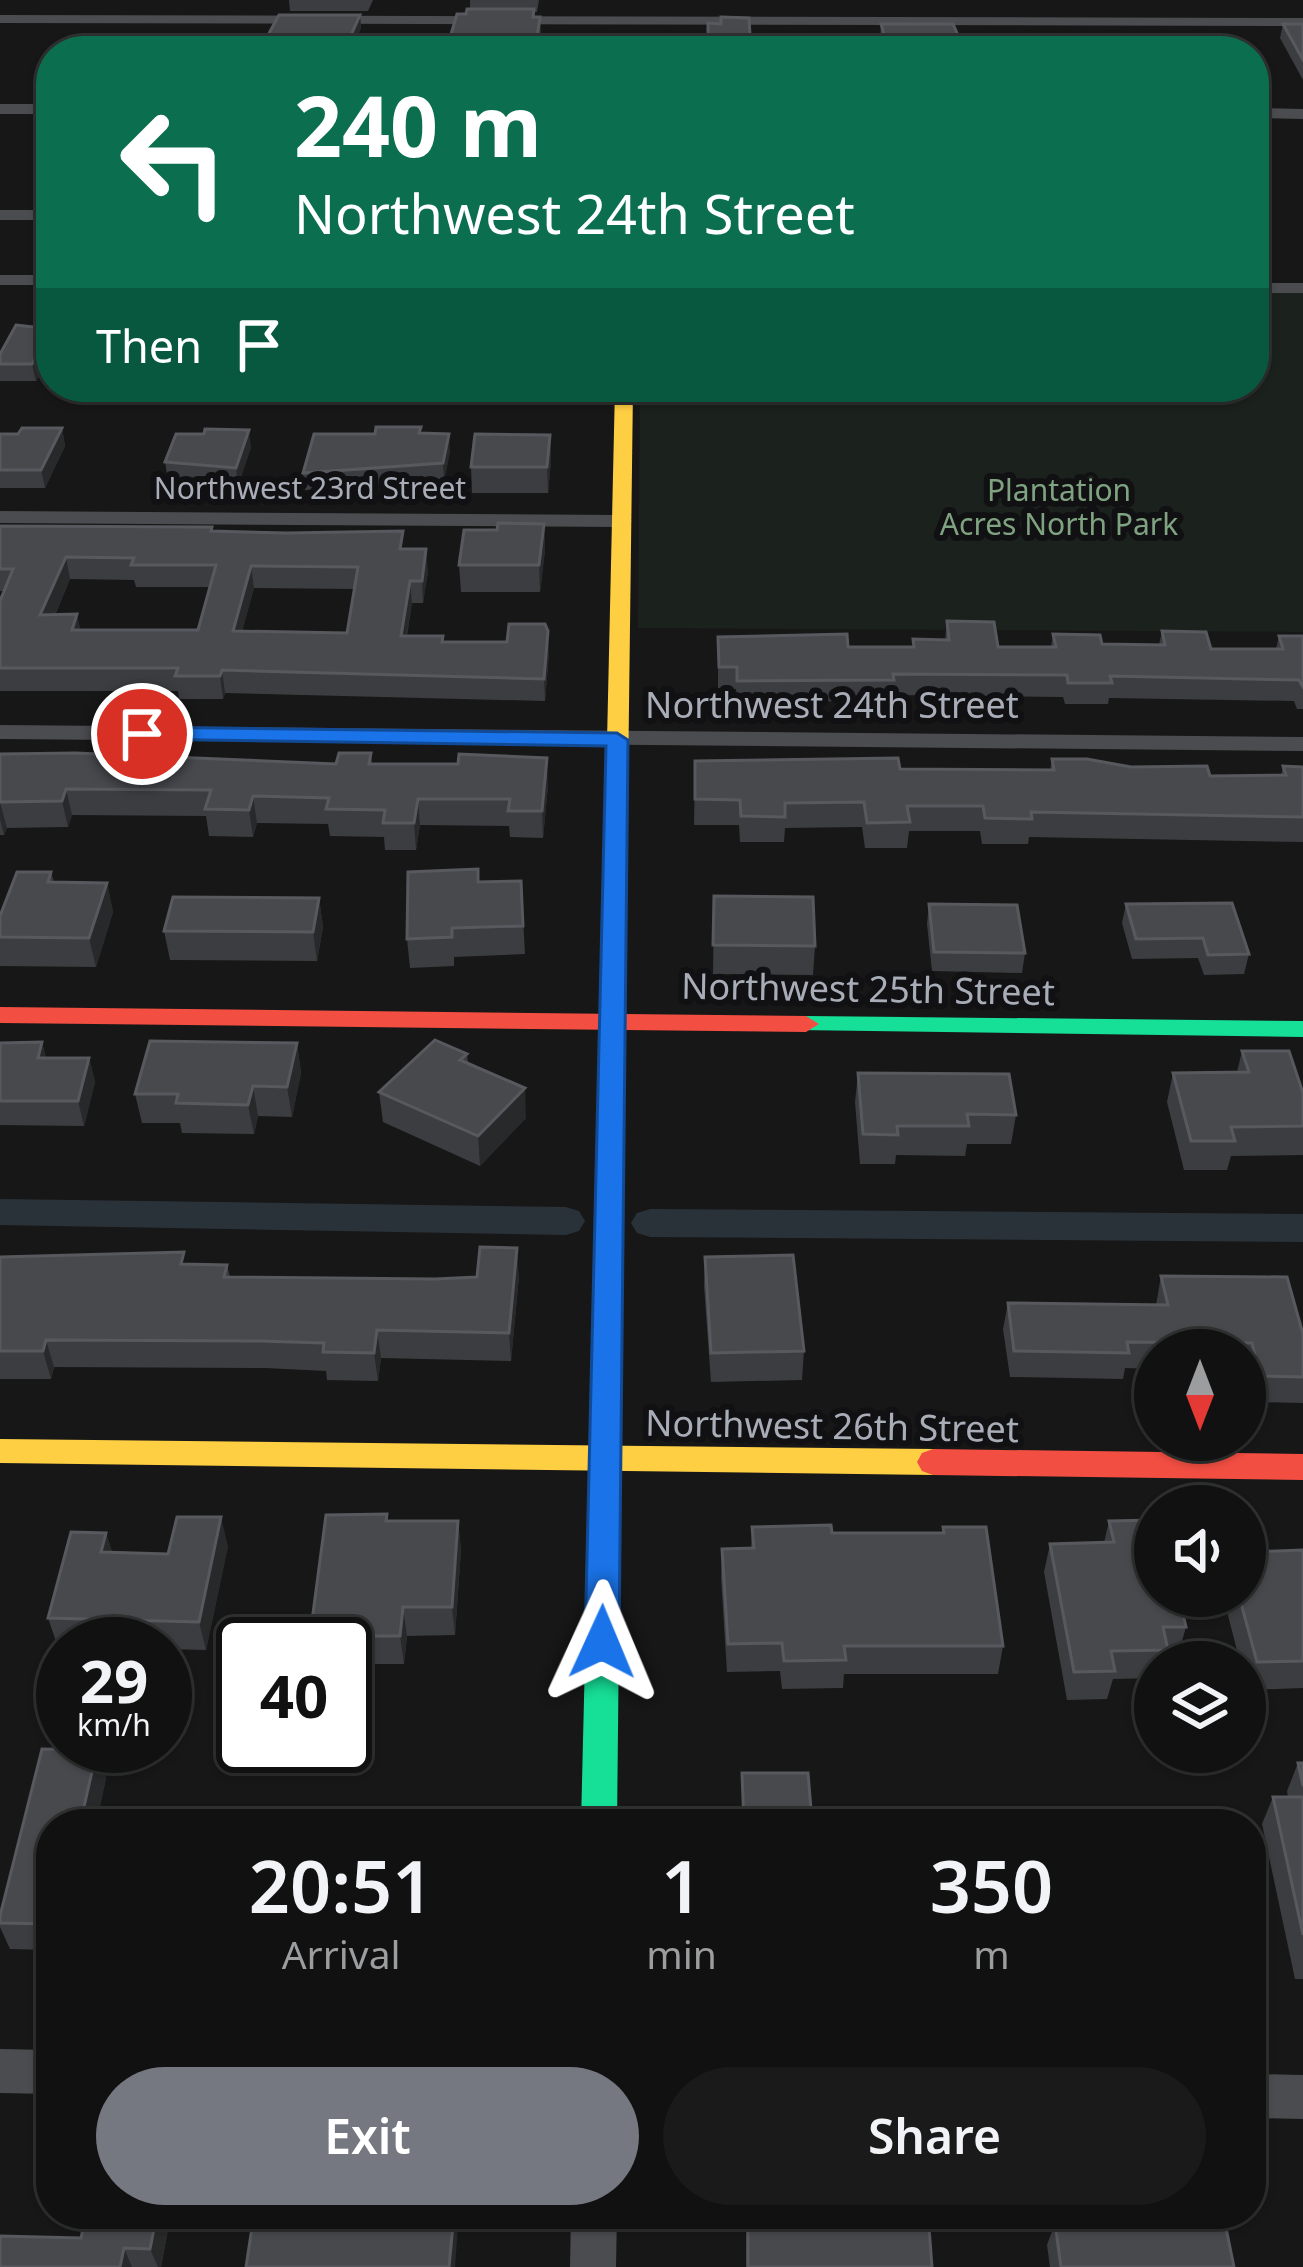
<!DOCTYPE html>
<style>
body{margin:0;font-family:"Noto Sans",sans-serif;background:#1a1a1a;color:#f1f3f6;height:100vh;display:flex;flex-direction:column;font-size:45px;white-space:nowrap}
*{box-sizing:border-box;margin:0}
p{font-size:39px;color:#9c9d9f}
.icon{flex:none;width:66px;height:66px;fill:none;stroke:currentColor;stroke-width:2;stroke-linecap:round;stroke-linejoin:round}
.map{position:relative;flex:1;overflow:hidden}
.sheet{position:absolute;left:36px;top:1809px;width:1230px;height:420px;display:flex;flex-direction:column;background:#111;border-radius:48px;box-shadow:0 3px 9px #0004,0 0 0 3px #303131}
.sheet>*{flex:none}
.guide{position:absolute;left:36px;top:36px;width:1233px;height:366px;border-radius:48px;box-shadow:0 3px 9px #0004,0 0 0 3px #303131;background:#0b6e4f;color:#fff;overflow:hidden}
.needle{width:78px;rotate:180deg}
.fabs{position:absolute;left:1134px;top:1329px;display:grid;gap:24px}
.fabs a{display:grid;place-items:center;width:132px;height:132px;border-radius:50%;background:#111;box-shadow:0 3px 9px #0004,0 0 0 3px #303131;font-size:60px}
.speed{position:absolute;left:36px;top:1617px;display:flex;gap:24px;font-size:60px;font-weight:700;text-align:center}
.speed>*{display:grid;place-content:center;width:156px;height:156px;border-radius:50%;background:#111;box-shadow:0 3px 9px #0004,0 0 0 3px #303131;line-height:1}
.speed small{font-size:30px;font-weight:400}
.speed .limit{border:6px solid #111;border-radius:18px;background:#fff;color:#111}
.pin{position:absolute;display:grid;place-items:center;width:102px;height:102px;color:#fff;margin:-51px;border:6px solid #fff;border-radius:50%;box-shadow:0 3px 12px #0007}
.me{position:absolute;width:132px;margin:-66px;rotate:1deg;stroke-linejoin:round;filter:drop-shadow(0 0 9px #0008)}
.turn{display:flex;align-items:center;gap:42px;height:252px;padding:0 60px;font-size:54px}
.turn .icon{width:156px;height:156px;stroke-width:2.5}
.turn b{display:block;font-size:84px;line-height:102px}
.then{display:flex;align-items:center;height:114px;padding:0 60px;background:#0003;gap:24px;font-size:45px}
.eta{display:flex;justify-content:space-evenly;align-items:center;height:204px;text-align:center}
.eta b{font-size:72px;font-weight:600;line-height:84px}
.button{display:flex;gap:24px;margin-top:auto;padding:24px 60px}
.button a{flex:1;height:138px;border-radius:72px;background:#757880;color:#fff;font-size:48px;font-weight:600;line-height:138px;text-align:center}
.button a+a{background:#1a1a1a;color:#f1f3f6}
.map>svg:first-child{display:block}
.green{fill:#1b211c}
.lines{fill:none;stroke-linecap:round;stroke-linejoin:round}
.canal{fill:#2a3239;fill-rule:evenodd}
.street{fill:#4b4c50;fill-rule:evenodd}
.fast{fill:#16e098;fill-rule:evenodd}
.slow{fill:#ffcf43;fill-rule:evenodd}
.jam{fill:#f24e42;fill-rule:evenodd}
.wall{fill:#3c3d40;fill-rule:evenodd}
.shaded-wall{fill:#28292a}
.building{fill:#48494d;stroke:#57595e;stroke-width:3;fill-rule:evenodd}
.route{fill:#1a73e8;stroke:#114b97;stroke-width:3}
.labels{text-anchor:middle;stroke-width:12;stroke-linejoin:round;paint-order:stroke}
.far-street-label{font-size:30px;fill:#a8adb8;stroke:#111113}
.far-park-label{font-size:30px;fill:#7fa381;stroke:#111113}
.street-label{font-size:36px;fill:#a8adb8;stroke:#111113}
</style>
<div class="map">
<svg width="1303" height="2267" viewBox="0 0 1303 2267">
<rect width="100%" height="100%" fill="#171717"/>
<polygon class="green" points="1254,291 1303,292 1303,632 638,628 640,387 1254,387"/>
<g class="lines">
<g class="canal">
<polygon points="0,1199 566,1207 579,1211 585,1221 579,1231 566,1235 0,1225"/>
<polygon points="650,1209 1303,1214 1303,1242 650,1237 637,1233 631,1223 637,1213"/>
</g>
<g class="street">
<polygon points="0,15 1303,18 1303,26 0,23"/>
<rect x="0" y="104" width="51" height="10"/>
<polygon points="1254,108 1303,109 1303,119 1254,118"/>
<rect x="0" y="210" width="51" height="10"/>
<rect x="0" y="275" width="51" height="10"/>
<rect x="1254" y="283" width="49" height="10"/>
<polygon points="0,511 621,515 632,521 621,527 0,523"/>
<polygon points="0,725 1303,737 1303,751 0,739"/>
<polygon points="0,2049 51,2050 51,2094 0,2093"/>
<polygon points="1251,2074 1303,2075 1303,2119 1251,2118"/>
<polygon points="571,2214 617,2214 616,2267 570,2267"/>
</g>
<g class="fast">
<polygon points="617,779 628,786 617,1824 581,1824 606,786"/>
<polygon points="806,1016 1303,1021 1303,1037 797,1030 793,1024 797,1018"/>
</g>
<g class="slow">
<polygon points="615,387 633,387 628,786 617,793 606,786"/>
<polygon points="0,1439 933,1449 944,1453 949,1462 944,1471 933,1475 0,1463"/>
</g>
<g class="jam">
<polygon points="0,1007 806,1016 819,1024 806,1032 0,1023"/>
<polygon points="933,1449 1303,1454 1303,1480 933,1475 922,1471 917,1462 922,1453"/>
</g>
</g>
<g class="wall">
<polygon points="289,0 373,0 368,11 290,11"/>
<polygon points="470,0 539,0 537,12 534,12 534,17 540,17 541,37 466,14 470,9"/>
<polygon points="360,15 361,28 351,51 252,51 267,37"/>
<polygon points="881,24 965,51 883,51 880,40"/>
<polygon points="1283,24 1303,24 1303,80 1280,38"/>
<polygon points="51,351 36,381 0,381 0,354"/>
<polygon points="421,427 421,433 450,451 444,481 305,490 303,473 375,434"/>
<polygon points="62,428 65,446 45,488 0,488 0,434 18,434"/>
<polygon points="550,435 551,461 548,493 472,493 471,467"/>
<polygon points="251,447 238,486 168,480 165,462"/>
<polygon points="544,524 545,550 540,592 461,592 459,565 497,530"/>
<path d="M 0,526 L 213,531 L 405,549 L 428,571 L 423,603 L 412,603 L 407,636 L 444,642 L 549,653 L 545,701 L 225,693 L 223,699 L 179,699 L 178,691 L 0,691 L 0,601 L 4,591 L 0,591 ZM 70,579 L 134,580 L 136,587 L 210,587 L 198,630 L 81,630 L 55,615 ZM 254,588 L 355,589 L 347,633 L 242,631 Z"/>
<polygon points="947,621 998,647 1051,647 1053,634 1102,644 1159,645 1162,631 1211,649 1276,649 1279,636 1303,636 1303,709 1297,709 1294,701 1109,698 1108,704 1065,704 1063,697 893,695 892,701 737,702 736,689 718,688 718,637 848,647 913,647 913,639 945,640"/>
<polygon points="371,753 372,764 548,785 543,838 510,837 509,826 420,825 416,850 385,850 384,837 330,836 328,824 257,823 253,837 209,836 206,816 72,815 68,827 7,828 4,835 0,835 0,754 336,764"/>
<polygon points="1052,759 1210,776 1281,775 1283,766 1303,767 1303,842 1029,837 1028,844 982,844 980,831 909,831 907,848 865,848 862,827 785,828 784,842 740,842 739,825 694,825 695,761 900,769 1050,770"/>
<polygon points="51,872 54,882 107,883 113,912 96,967 0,966 0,916"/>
<polygon points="521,881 525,954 454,957 454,966 410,968 407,939 479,882"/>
<polygon points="714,896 815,946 813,975 713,974"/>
<polygon points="319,898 323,927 317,961 170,960 164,931"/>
<polygon points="929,904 1025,953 1022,973 932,971 927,924"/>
<polygon points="1126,904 1249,954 1244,974 1204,975 1198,958 1132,959 1122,923"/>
<polygon points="42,1042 46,1058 89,1058 95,1082 84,1126 0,1125 0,1043"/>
<polygon points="297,1043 301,1073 292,1117 258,1116 254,1134 182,1133 180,1123 142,1123 135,1094"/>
<polygon points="1242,1051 1303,1093 1303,1155 1231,1156 1227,1170 1184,1170 1167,1102 1173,1073 1237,1072"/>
<polygon points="467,1054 468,1063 526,1118 480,1166 383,1122 379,1092"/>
<polygon points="858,1073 1016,1115 1011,1144 967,1144 965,1156 896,1155 895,1164 860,1164 855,1102"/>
<polygon points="0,1257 227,1265 230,1277 435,1279 519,1276 511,1361 381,1358 378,1381 327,1380 326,1371 265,1368 54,1367 51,1379 0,1379"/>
<polygon points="705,1257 804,1351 802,1380 711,1382 704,1286"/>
<polygon points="1161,1276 1303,1334 1303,1403 1252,1402 1245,1372 1245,1350 1155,1350 1155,1369 1125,1368 1123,1379 1010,1377 1003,1329 1008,1303 1156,1305"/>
<polygon points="387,1514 388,1521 458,1521 461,1550 455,1635 407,1636 404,1664 345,1664 345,1644 312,1644 310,1636"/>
<polygon points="1109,1521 1186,1627 1178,1655 1167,1655 1165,1662 1155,1662 1155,1678 1113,1679 1107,1699 1067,1700 1044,1572 1050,1544 1104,1543"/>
<polygon points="752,1527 832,1533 942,1533 943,1527 1003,1646 998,1674 844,1674 843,1688 782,1689 780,1671 727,1672 721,1578 722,1549 751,1548"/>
<polygon points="106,1533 112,1552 168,1554 228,1546 206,1650 165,1649 165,1644 63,1644 63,1647 58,1647 48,1618"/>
<polygon points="1303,1550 1303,1688 1247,1690 1245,1682 1245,1662 1240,1662 1223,1596 1245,1596"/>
<polygon points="42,1749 97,1750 106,1778 96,1824 51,1824 51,1950 10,1949 0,1927 0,1916"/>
<polygon points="1298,1763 1303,1763 1303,1979 1295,1979 1262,1824 1273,1797 1288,1797 1287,1791"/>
<polygon points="742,1773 812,1821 899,1824 742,1824"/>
<polygon points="86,2214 171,2214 161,2267 0,2267 81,2238"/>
<polygon points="746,2214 928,2214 932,2267 746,2267"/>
<polygon points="1055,2223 1234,2267 1050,2267 1047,2245"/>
</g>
<g class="shaded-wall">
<polygon points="360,15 361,28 351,51 348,51 347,44"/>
<polygon points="540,17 539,51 535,51"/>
<polygon points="50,329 51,351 36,381 32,364"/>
<polygon points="62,428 65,446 45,488 41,470"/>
<polygon points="249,430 251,447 238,486 236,468"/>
<polygon points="449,434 450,451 444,481 443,463"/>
<polygon points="550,435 551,461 548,493 547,467"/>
<polygon points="544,524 545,550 540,592 539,565"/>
<polygon points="426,549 428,571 423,603 422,581"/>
<polygon points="66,557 70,579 45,637 40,615"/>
<polygon points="251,566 254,588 236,654 233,631"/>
<polygon points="410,581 412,603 403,658 401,636"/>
<polygon points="77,614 82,637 72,630"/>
<polygon points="548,631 549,653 545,701 544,679"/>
<polygon points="222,670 225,693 223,699 220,676"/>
<polygon points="547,758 548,785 543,838 542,811"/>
<polygon points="66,789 72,815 68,827 62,801"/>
<polygon points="253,796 257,823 253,837 249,810"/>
<polygon points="418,799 420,825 416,850 414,823"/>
<polygon points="0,802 7,828 4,835 0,819"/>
<polygon points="107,883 113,912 96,967 89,938"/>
<polygon points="319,898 323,927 317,961 313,932"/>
<polygon points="42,1042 48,1067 38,1058"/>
<polygon points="297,1043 301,1073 292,1117 287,1087"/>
<polygon points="89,1058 95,1082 84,1126 78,1101"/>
<polygon points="253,1086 258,1116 254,1134 248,1105"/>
<polygon points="525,1088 526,1118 480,1166 478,1136"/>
<polygon points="517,1248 519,1276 511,1361 509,1333"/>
<polygon points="377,1330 381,1358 378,1381 374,1353"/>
<polygon points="46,1340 54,1367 51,1379 43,1351"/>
<polygon points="221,1517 228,1546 206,1650 199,1622"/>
<polygon points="458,1521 461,1550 455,1635 452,1607"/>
<polygon points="106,1533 115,1561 101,1552"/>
<polygon points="403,1607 407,1636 404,1664 400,1636"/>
<polygon points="97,1750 106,1778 96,1824 80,1824"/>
<polygon points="157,2214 171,2214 161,2267 158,2267 150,2249"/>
<polygon points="454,2214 459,2214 455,2267 449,2267"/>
<polygon points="124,2248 132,2267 120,2267"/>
</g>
<g class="building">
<polygon points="467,9 534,9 533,17 540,17 535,51 446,51 457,14 466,14"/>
<polygon points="279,15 360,15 347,44 320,44 317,51 252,51 258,37 267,37"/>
<polygon points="721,17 749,18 751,51 708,51 708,23 721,24"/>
<polygon points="881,24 953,24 965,51 889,51"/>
<polygon points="1283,24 1303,24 1303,60"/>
<polygon points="16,325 50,329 32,364 0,364 0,354"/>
<polygon points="376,427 421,427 419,433 449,434 443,463 303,473 314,434 375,434"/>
<polygon points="22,428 62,428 41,470 0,470 0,434 18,434"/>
<polygon points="205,429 249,430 236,468 165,462 176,434 204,434"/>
<polygon points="475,434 550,435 547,467 471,467"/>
<polygon points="498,523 544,524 539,565 459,565 464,530 497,530"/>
<path d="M 0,526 L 212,527 L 211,531 L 287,533 L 403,531 L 400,549 L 426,549 L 422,581 L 410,581 L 401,636 L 443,636 L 442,642 L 507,642 L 509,624 L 545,624 L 548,631 L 544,679 L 222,670 L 220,676 L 175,676 L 178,668 L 0,668 L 0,601 L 13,569 L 0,569 ZM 66,557 L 134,558 L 131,565 L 216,565 L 198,630 L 72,630 L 77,614 L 40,615 ZM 251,566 L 358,567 L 347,633 L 233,631 Z"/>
<polygon points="947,621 994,622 998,647 1056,647 1053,634 1100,635 1102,644 1165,645 1162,631 1206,632 1211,649 1283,649 1279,636 1303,636 1303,687 1299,680 1110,676 1112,683 1068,683 1067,675 893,674 894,680 737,681 737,667 719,667 718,637 847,634 848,647 914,647 913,639 949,640"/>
<polygon points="76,753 336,764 339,753 371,753 369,764 458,764 459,754 547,758 542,811 508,811 510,799 418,799 414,823 383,823 385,810 326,809 329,798 253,796 249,810 205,809 211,790 66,789 62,801 0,802 0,754"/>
<polygon points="898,758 900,769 1054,770 1052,759 1087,759 1131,767 1207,766 1210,776 1286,775 1283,766 1303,767 1303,817 1031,812 1032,819 985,818 983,806 907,806 910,822 867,823 864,802 785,803 785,817 741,816 740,800 695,799 695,761"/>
<polygon points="478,869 478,882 521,881 523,926 452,928 452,937 407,939 408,872"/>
<polygon points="17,872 51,872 48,882 107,883 89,938 0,937 0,916"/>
<polygon points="714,896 813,897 815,946 713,945"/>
<polygon points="173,897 319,898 313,932 164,931"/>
<polygon points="1232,903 1249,954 1208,955 1203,938 1136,939 1126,904"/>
<polygon points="929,904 1017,905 1025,953 934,952"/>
<polygon points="435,1040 467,1054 460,1060 525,1088 478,1136 379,1092"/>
<polygon points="150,1041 297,1043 287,1087 253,1086 248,1105 176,1103 178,1094 135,1094"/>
<polygon points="42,1042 38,1058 89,1058 78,1101 0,1101 0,1043"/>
<polygon points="1242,1051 1289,1051 1303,1093 1303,1126 1231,1127 1235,1141 1191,1141 1173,1073 1249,1072"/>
<polygon points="858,1073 1009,1074 1016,1115 967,1114 969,1126 897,1126 898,1135 863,1134"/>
<polygon points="480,1247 517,1248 509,1333 377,1330 374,1353 323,1352 324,1343 260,1341 46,1340 43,1351 0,1351 0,1257 184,1252 181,1264 227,1265 224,1277 435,1279 477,1277"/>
<polygon points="793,1255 804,1351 711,1353 705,1257"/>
<polygon points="1161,1276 1287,1277 1303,1334 1303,1377 1260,1376 1252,1343 1127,1342 1129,1353 1014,1351 1008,1303 1168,1305"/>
<polygon points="387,1514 386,1521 458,1521 452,1607 403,1607 400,1636 310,1636 326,1515"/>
<polygon points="177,1517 221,1517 199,1622 48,1618 71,1532 106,1533 101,1552 168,1554"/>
<polygon points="1155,1520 1155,1596 1179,1596 1186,1627 1163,1627 1168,1650 1111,1651 1115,1671 1074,1672 1050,1544 1114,1542 1109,1521"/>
<polygon points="831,1525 832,1533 944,1533 943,1527 986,1527 1003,1646 844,1646 846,1660 784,1661 782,1643 728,1644 722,1549 754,1548 752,1527"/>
<polygon points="1303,1550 1303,1661 1257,1662 1239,1596 1245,1596 1245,1552"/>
<polygon points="42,1749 97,1750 80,1824 51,1824 51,1924 0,1923 0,1916"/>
<polygon points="1298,1763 1303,1763 1303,1786"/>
<polygon points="742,1773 808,1773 812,1821 899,1820 899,1824 744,1824"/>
<polygon points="1273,1797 1303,1797 1303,1935"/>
<polygon points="218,1816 263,1817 262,1824 217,1824"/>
<rect x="1015" y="1822" width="39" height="2"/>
<polygon points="86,2214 157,2214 150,2249 124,2248 120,2267 0,2267 0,2236 81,2238"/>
<polygon points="254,2214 454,2214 449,2267 246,2267"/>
<polygon points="748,2214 928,2214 932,2267 748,2267"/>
<polygon points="1055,2223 1226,2228 1234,2267 1061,2267"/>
</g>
<polygon class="route" points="142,727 617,733 628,740 619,1642 614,1652 602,1657 590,1652 585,1642 606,746 134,739 131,734"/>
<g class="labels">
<g class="far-street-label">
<text x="310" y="499">Northwest 23rd Street</text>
</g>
<g class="far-park-label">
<text x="1059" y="501">Plantation<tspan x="1059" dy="34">Acres North Park</tspan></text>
</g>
<g class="street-label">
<text x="832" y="718">Northwest 24th Street</text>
<text transform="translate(868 989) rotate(1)" y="13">Northwest 25th Street</text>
<text transform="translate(832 1426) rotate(1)" y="13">Northwest 26th Street</text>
</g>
</g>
</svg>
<div class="fabs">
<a><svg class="needle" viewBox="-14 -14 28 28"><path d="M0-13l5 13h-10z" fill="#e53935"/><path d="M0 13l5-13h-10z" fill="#9c9d9f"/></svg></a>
<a><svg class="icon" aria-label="sound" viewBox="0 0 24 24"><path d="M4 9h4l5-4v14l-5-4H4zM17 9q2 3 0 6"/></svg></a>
<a><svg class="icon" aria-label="layers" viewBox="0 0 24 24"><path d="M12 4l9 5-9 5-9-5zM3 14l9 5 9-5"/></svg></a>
</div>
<div class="speed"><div>29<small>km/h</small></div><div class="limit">40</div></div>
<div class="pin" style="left:142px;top:734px;background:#d93025"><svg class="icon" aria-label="arrive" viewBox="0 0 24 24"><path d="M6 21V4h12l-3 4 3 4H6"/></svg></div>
<svg class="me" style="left:602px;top:1642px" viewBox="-20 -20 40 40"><path d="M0-17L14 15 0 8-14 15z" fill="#1a73e8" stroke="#fff" stroke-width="4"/></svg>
<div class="guide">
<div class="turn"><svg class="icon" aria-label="left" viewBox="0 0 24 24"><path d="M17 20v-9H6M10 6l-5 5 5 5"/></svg><div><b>240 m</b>Northwest 24th Street</div></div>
<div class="then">Then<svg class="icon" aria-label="arrive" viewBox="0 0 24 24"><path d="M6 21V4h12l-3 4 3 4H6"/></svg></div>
</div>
<section class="sheet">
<div class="eta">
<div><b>20:51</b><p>Arrival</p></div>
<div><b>1</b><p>min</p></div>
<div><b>350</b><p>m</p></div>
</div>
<div class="button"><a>Exit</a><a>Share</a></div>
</section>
</div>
